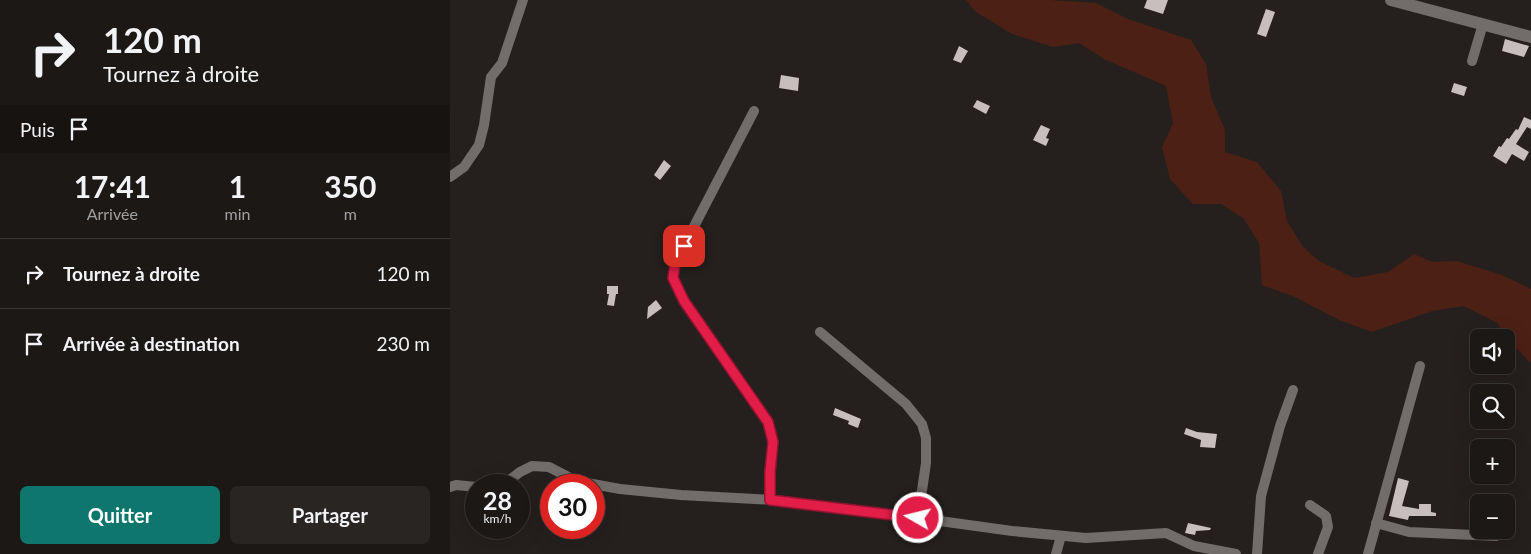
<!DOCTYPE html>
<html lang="fr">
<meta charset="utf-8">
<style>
body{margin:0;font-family:Lato,sans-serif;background:#292523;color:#f1f3f6;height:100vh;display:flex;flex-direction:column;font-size:19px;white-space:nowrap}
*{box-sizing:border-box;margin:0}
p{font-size:16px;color:#a0a0a1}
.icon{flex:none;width:28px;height:28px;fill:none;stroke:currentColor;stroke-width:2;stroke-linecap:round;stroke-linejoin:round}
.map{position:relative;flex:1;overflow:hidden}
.side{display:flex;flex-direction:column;background:#1c1816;width:450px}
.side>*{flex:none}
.guide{background:#1c1816;color:#f1f3f6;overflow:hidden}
.fabs{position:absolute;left:1020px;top:329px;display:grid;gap:10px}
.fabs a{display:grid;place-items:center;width:45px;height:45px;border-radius:8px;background:#1c1816;box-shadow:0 5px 20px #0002,0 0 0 1px #3a3735;font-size:25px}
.speed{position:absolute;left:15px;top:474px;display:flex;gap:10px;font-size:25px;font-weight:700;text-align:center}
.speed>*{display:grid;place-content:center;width:65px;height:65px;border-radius:50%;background:#1c1816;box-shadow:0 5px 20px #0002,0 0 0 1px #3a3735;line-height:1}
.speed small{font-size:12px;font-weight:400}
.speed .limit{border:8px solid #d22;background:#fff;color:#111}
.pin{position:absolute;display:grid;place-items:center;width:42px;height:42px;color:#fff;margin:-21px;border-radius:10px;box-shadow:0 2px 8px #0006}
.me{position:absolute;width:55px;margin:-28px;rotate:278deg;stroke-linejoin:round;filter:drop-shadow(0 0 4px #0008)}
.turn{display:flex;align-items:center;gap:18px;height:105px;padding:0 20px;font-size:22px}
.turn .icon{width:65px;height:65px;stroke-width:2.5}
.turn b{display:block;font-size:35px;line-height:42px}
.then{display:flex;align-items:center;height:48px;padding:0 20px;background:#0003;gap:10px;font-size:19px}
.eta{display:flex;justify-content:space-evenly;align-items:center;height:85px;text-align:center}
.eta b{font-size:30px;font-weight:700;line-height:35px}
.action{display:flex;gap:10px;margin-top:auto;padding:10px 20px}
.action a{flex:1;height:58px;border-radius:8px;background:#0f766e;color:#fff;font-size:20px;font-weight:700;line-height:58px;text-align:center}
.action a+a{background:#292523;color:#f1f3f6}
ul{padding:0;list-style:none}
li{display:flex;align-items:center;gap:15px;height:70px;padding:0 20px;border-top:1px solid #3a3735}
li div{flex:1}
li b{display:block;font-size:19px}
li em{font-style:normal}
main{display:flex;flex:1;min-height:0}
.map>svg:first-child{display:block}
.green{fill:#4c2015}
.building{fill:#c6bfbd}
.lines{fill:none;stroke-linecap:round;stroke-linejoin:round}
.minor{stroke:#726c6a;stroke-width:10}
.tertiary{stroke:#726c6a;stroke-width:12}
.route-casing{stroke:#92132f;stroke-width:12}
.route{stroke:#e11d48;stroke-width:9}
</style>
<main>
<section class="side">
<div class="guide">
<div class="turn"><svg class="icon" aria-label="right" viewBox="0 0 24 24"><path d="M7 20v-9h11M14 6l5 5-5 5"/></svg><div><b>120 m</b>Tournez à droite</div></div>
<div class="then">Puis<svg class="icon" aria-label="arrive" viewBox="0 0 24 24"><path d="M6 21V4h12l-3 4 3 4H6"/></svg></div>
</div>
<div class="eta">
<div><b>17:41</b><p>Arrivée</p></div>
<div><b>1</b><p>min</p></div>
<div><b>350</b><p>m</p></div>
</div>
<ul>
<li><svg class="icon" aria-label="right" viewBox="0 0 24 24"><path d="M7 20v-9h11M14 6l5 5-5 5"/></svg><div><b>Tournez à droite</b></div><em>120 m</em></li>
<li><svg class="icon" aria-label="arrive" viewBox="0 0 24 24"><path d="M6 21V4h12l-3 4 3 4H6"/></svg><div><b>Arrivée à destination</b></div><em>230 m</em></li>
</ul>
<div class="action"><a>Quitter</a><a>Partager</a></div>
</section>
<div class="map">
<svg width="1081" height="554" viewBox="0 0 1081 554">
<rect width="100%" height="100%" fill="#25201e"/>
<polygon class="green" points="516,0 600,0 646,3 678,19 741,40 756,64 761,97 775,130 775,152 807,162 831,191 837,221 853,247 869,261 904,278 938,272 964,254 982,262 1007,261 1052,275 1081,289 1081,363 1066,348 1047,323 1014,306 982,311 922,332 889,320 845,297 812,285 809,243 794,219 771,204 743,204 720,179 712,147 723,123 716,86 654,59 629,43 603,47 562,34 526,12"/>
<g class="building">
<polygon points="697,0 718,0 713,14 694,8"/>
<polygon points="816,9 825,12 816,37 807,34"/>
<polygon points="1055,39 1079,46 1074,57 1052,51"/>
<polygon points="509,46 518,51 511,63 503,60"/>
<polygon points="331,75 349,78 348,91 329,88"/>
<polygon points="1004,83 1017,87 1014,96 1001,92"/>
<polygon points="527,100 540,106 536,114 523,107"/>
<polygon points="1074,117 1081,120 1081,129 1077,127 1066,144 1079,152 1074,161 1062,154 1056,164 1043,156 1049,146 1051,147 1057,138 1059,139 1066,129 1068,130"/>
<polygon points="591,125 600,129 596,138 599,139 596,146 583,140"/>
<polygon points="214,160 221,166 210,180 204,175"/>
<polygon points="157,286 168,286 168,294 166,294 164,306 157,305 159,294 157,294"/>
<polygon points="206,300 212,308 197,319 198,307"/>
<polygon points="385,408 411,419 408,428 398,424 399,421 383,415"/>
<polygon points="736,428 747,432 767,434 765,448 750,447 751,440 734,434"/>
<polygon points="948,478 959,481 952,506 969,509 969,504 981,504 981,512 986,513 986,516 959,516 958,520 939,516"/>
<polygon points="738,523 761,528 760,530 746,531 745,535 735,533"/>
</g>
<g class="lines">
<g class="minor">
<polyline points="1022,61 1033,24"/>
<polyline points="304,111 225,263 223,278 234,301 318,423 323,442 320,473 320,500"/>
<polyline points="0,177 14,167 29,145 34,125 41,77 52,63 73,0"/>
<polyline points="370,332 456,404 472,424 476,438 476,463 468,518"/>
<polyline points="53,485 70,472 82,466 99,467 126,481 170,489 231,495 325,500 439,514 562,531 636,538 716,533 744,546 786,554"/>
<polyline points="0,487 6,485 26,487"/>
<polyline points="860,505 876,516 878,527 868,554"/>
<polyline points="926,523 959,532 1046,536"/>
<polyline points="606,554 611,536"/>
<polyline points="807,554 811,496 830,426 843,390"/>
<polyline points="918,554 970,366"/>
</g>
<polyline class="tertiary" points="941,0 1081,37"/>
</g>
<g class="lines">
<defs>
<polyline id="route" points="234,246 225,263 223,278 234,301 318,422 323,442 320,472 320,500 468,518"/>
</defs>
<use href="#route" class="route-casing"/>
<use href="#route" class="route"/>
</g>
</svg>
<div class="fabs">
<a><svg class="icon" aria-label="sound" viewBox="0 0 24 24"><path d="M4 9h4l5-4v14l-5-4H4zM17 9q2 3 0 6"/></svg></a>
<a><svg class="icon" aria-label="search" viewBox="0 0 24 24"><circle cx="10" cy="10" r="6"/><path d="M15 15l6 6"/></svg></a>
<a>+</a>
<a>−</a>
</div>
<div class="speed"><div>28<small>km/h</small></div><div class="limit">30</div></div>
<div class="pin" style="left:234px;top:246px;background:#d93025"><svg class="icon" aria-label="arrive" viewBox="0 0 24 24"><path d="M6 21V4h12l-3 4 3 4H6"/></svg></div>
<svg class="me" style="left:468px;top:518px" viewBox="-20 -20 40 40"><circle r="17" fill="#e11d48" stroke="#fff" stroke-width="3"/><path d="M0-11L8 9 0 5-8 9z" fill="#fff"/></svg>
</div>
</main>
